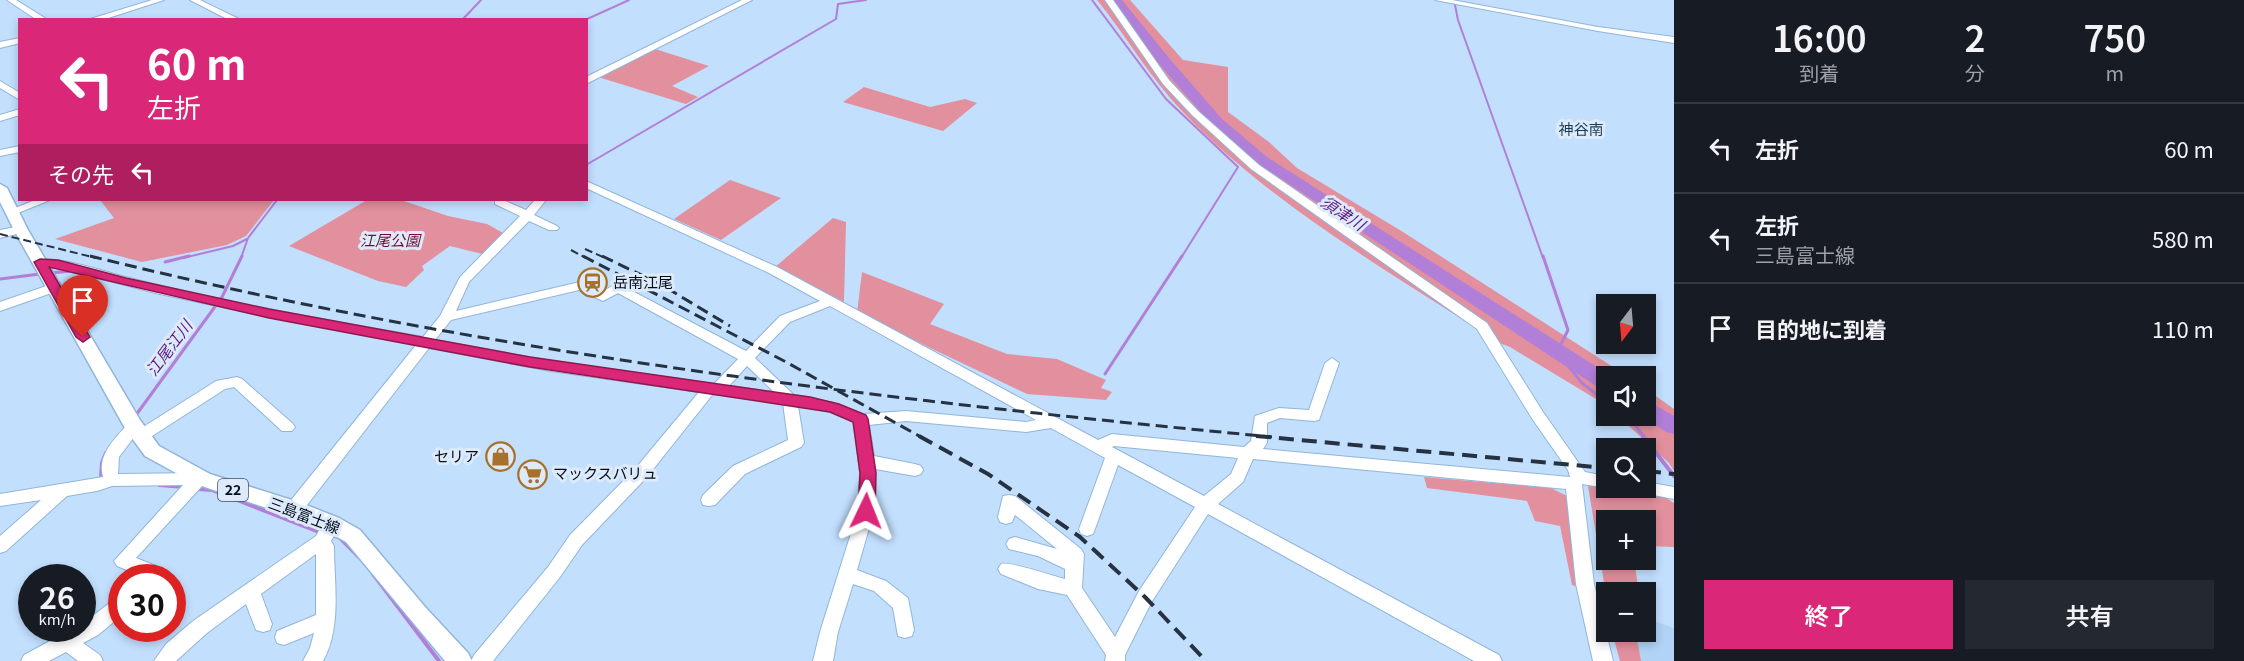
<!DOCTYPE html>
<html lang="ja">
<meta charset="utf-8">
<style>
body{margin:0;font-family:Georgia,"Noto Sans JP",serif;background:#242831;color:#f1f3f6;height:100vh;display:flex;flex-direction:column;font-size:22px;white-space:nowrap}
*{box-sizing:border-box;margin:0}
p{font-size:20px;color:#9ea1a6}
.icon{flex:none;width:33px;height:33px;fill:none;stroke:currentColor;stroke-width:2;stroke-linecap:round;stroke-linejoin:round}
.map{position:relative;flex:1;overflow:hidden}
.details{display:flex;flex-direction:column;background:#171b24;width:570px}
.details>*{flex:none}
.banner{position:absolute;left:18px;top:18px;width:570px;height:183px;border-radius:0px;box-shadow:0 3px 9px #0003;background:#db2777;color:#fff;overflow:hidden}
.needle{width:39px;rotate:196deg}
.fabs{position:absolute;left:1596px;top:294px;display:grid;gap:12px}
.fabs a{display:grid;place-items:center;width:60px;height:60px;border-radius:0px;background:#171b24;box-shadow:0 3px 9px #0003;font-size:30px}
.speed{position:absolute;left:18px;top:564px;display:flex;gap:12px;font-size:30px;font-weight:700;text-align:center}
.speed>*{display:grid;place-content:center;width:78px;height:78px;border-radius:50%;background:#171b24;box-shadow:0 3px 9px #0003;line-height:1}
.speed small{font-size:15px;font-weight:400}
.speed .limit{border:9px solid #d22;background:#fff;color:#111}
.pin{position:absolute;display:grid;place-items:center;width:51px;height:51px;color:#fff;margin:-62px -26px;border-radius:50% 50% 50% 0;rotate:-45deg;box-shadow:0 0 6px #0007}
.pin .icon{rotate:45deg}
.me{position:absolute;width:66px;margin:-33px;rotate:2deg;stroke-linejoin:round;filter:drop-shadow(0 0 4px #0008)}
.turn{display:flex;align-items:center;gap:21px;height:126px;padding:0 30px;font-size:27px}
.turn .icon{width:78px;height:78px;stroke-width:2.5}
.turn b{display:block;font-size:42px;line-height:51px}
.then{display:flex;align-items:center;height:57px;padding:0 30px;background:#0003;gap:12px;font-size:22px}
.eta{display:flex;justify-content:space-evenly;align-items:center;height:102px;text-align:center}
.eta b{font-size:36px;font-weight:600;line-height:42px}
.cta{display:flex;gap:12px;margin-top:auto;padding:12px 30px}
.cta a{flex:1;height:69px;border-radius:0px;background:#db2777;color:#fff;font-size:24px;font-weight:600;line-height:69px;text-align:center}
.cta a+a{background:#242831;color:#f1f3f6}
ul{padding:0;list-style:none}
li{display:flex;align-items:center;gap:18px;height:90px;padding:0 30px;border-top:2px solid #363941}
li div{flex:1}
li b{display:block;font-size:22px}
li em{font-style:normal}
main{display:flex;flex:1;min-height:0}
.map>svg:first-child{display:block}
.built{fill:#b1d3f6}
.green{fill:#e2909d}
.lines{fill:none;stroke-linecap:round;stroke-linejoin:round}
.stream-far2{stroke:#b17fd7;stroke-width:2}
.stream-far1{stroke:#b17fd7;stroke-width:3}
.stream{stroke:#b17fd7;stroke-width:4}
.river{fill:#b17fd7;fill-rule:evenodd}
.minor-casing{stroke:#91b5da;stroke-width:2}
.major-casing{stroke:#91b5da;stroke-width:3}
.minor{fill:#fff;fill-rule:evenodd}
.major{fill:#fff;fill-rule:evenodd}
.rail-far2{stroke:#253242;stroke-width:2;stroke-dasharray:8 4;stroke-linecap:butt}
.rail-far1{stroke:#253242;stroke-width:3;stroke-dasharray:12 6;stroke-linecap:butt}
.rail{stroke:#253242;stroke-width:4;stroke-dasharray:15 8;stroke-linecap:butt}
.route{fill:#db2777;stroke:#8e194d;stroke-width:1.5}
.labels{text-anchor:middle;stroke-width:6;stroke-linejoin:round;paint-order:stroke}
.shield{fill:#dceafa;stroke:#444f5d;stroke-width:1.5}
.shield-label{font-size:14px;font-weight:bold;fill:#030d1a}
.far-quarter-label{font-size:15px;fill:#1a3a58;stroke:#dceafa}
.park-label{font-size:15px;font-style:italic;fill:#720d2e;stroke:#dceafa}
.poi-label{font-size:15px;fill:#030d1a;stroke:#dceafa;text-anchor:start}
.street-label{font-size:15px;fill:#030d1a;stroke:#dceafa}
.water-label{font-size:16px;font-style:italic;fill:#5e1a84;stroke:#dceafa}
</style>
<main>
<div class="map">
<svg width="1674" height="661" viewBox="0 0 1674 661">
<rect width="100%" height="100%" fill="#c2dffe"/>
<polygon class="built" points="1646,618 1674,628 1674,661 1620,661 1612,632 1646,632"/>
<g class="green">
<path d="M 1097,0 L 1130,0 L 1183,60 L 1228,67 L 1228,112 L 1269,142 L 1297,168 L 1403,232 L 1627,376 L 1606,376 L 1606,405 L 1510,347 L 1486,338 L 1471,325 C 1370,260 1266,199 1183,112 C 1150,78 1127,37 1097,0 Z"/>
<polygon points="655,49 709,66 672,86 698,97 686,104 598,77"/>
<polygon points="864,87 930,107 965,99 977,103 943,131 843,102"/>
<polygon points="730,180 781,198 721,240 674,219"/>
<polygon points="100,200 274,200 246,236 227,245 142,262 55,239 114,218"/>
<polygon points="367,200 401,200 448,216 487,224 503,233 482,254 450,246 422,266 424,270 406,287 378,281 289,246"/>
<polygon points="833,218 846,222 844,302 775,267"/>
<polygon points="862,272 944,304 930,324 1007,354 1057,359 1106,380 1101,388 1112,392 1106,400 1027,394 857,313"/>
<polygon points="1646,389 1674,409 1674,471 1669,463 1618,416 1646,416"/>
<polygon points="1424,477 1551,488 1569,497 1580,588 1572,585 1560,526 1535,521 1527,501 1427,488"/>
<polygon points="1588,486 1659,493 1674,503 1674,547 1646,546 1646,520 1606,520 1606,560 1634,560 1639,592 1606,592 1606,595"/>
<polygon points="1612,632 1636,633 1641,661 1620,661"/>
</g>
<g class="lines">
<g class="stream-far2">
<polyline points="1092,0 1166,99 1238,167 1181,258"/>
<polyline points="1454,0 1458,20 1543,258"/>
<polyline points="462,20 481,0"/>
<polyline points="585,20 629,0"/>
<polyline points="586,165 836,19 838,4 866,0"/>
<polyline points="183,258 233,246 247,239"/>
<polyline points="241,258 248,238 277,200"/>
</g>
<g class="stream-far1">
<polyline points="1543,256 1568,330 1557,352 1582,383 1606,402"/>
<polyline points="165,262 189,256"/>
<polyline points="49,273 73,271"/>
<polyline points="0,279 40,274"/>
<polyline points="1105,374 1182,256"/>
<polyline points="136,415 222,297 242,256"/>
<polyline points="1623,416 1636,426 1644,437"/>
</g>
<g class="stream">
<polyline points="1643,436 1674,476"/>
<polyline points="101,479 102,463 106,453"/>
<polyline points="159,485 185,487"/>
<polyline points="199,489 212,490 319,532"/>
<polyline points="334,536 339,537 359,557"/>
<polyline points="373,574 439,661"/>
</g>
<g class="river">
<polygon points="1110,0 1122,0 1169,58 1222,119 1267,157 1611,376 1606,376 1606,390 1599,388 1257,163 1212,125 1159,64"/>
<polygon points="1646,400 1674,416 1674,434 1666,432 1642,416 1646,416"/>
</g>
<defs>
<g id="minor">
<polygon points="7,0 16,0 48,20 37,20"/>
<polygon points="152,0 164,0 102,20 87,20"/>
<polygon points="190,0 200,0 241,20 229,20"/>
<polygon points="742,0 752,0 586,84 586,77"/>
<path d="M 1105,0 L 1113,0 L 1169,80 L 1198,111 L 1259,165 L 1487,323 L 1543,412 L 1585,472 L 1606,476 L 1608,488 L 1582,484 L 1594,584 L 1613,661 L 1593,661 L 1576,584 L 1566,489 L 1253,459 L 1243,482 L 1218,504 L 1499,655 L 1502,661 L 1474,661 L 1208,514 L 1151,603 L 1125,655 L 1125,661 L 1105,661 L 1106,655 L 1067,595 L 1038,589 L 1001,574 L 998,569 L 1001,564 C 1009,561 1052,576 1065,579 L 1065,569 L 1038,556 L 1009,549 L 1006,544 L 1009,539 L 1015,537 L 1057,549 L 1015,515 L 1012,522 L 1006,524 L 1000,522 L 998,517 L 1003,496 L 1009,495 L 1015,496 L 1081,549 L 1084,554 L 1082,588 L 1115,637 L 1139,591 L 1195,507 L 1118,465 L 1095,529 L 1093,534 L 1087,536 L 1081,534 L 1079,529 L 1105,458 L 1051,428 L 1026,432 L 906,421 L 869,425 L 874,456 L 915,464 L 921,466 L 923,470 L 921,474 L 915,476 L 875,469 L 874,511 L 857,570 L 886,581 L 908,598 L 914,630 L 912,636 L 905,638 L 898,636 L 893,608 L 874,591 L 853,584 L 838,632 L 833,661 L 813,661 L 820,632 L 858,511 L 860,473 L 854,422 L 830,412 L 798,406 L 804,443 L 801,447 L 745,474 L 715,505 L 709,506 L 703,505 L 701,500 L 703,495 L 733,466 L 788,440 L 783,403 L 713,394 L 647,477 L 582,545 L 560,577 L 493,661 L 471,661 L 474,655 L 548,567 L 570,535 L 635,469 L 699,392 L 551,371 L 429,348 L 300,514 L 294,516 L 288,514 L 286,509 L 288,504 L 416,345 L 269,317 L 160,294 L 58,268 L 36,265 L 34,262 C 45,252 106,272 122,276 C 221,302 322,319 423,337 L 440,316 L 460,277 L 520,216 L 495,204 L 495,200 L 503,200 L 526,210 L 535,200 L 546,200 L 534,215 L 557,226 L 559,228 L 557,230 L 549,230 L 529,221 L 469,282 L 456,311 L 580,282 L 602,292 L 617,283 L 746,351 L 780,316 L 820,301 L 769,273 L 586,188 L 586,181 L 777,267 L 1098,440 L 1112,434 L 1244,447 L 1251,441 L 1255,416 L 1279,408 L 1309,410 L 1325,363 L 1332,358 L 1339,363 L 1319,420 L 1314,421 L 1280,418 L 1267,423 L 1267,443 L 1263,449 L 1570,477 L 1568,470 L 1533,420 L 1477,329 L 1251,169 L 1192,115 L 1163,84 ZM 579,290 L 603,301 L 618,293 L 738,359 L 714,384 L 551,361 L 435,340 L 451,320 ZM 830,306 L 1036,420 L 1026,422 L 906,411 L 863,414 L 834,403 L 794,395 L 755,358 L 790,322 ZM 747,366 L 774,392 L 729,386 ZM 1114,446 L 1238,458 L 1231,474 L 1204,496 L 1112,447 Z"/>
<polygon points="1435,0 1452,0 1598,27 1674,37 1674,43 1598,31"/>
<polygon points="20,38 20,43 0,48 0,42"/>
<polygon points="0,81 20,93 20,100 0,88"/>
<polygon points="20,109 20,115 0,121 0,115"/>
<polygon points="20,146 20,152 0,156 0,150"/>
<polygon points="35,200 50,200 18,213 10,213 8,211"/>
<polygon points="21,226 25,228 27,230 25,232 0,238 0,230"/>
<polygon points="55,283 61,287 60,290 0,311 0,302"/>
<path d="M 237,377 L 242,379 L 292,423 L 295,427 L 292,431 L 282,431 L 234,387 L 225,389 L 146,440 L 141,442 L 134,437 L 119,457 L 118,474 L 203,473 L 209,475 L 211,479 L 209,483 L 203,485 L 136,558 L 156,566 L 159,571 L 155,578 L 135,578 L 137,574 L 117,566 L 114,561 L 183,485 L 112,486 L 97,491 L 67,496 L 6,551 L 0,553 L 0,536 L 41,500 L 0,506 L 0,494 L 103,477 C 97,455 115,438 129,423 L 139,423 L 140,429 L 216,381 Z"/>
<polygon points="1646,482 1674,487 1674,499 1638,492 1636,488 1646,488"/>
<path d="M 332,517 L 338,519 L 340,524 L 331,541 L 334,546 C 334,583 342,627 323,661 L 303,661 L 310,648 L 314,633 L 284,645 L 277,643 L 275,637 L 277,631 L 316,615 L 316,554 L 261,594 L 272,624 L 270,630 L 263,632 L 256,630 L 246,604 L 207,633 L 176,661 L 154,661 L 166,644 L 193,621 L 316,536 L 326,519 Z"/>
<polygon points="122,596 122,615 98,635 83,643 100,655 103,661 78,661 66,652 49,661 21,661 24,655 74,628 82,628 82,624 116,598"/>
</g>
<polygon id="major" points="0,184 7,188 28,230 140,420 159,446 210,474 301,503 339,518 360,530 426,608 468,653 472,661 445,661 346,542 325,530 287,515 196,484 145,456 126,430 14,230 0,202"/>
</defs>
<use href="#minor" class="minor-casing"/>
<use href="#major" class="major-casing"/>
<use href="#minor" class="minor"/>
<use href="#major" class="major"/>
<g class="rail-far2">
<polyline points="0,234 96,258"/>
<polyline points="585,249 605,258"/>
<polyline points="571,250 586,258"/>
</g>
<g class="rail-far1">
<path d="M 90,256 C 477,352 875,399 1272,437"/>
<polyline points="583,256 786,362 921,437"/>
<polyline points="602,256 660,284 730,326"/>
</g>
<g class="rail">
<polyline points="919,436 988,474 1080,537 1145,597 1206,661"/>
<polyline points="1256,436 1606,468"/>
<polyline points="1646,471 1674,474"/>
</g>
</g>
<polygon class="route" points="40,259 58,260 126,278 269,309 530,357 810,397 839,404 866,415 868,419 876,473 875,511 872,516 866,518 860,516 858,511 860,473 853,422 830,412 530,367 269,318 49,267 90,337 83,342 76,337 34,262"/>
<defs>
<symbol id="station-ring" viewBox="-11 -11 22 22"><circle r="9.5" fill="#dceafa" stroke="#a7712b" stroke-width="1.5"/><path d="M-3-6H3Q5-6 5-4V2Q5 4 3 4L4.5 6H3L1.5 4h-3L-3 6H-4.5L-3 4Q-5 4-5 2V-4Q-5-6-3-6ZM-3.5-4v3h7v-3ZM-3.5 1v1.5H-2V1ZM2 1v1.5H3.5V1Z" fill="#a7712b"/></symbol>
<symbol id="shop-ring" viewBox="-11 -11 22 22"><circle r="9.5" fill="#dceafa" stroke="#a7712b" stroke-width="1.5"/><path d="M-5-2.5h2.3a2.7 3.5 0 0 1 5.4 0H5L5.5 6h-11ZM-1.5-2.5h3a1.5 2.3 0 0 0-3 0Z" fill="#a7712b"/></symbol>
<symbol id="supermarket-ring" viewBox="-11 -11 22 22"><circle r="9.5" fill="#dceafa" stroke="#a7712b" stroke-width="1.5"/><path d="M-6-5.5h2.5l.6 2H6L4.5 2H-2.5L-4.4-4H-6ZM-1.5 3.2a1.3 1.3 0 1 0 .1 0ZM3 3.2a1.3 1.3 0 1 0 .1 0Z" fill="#a7712b"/></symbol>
</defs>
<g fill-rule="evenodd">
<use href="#station-ring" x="576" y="266" width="33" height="33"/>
<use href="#shop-ring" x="484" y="440" width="33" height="33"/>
<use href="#supermarket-ring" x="516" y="458" width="33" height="33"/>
</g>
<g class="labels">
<rect class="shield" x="218" y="479" width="30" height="22" rx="4.5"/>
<g class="shield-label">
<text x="233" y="495">22</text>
</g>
<g class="far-quarter-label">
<text x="1581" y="135">神谷南</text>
</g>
<g class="park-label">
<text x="390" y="246">江尾公園</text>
</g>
<g class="poi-label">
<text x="613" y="288">岳南江尾</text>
<text x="479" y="462" text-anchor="end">セリア</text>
<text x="553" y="479">マックスバリュ</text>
</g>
<g class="street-label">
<text transform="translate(304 516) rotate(21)" y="5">三島富士線</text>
</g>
<g class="water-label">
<text transform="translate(1343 213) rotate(33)" y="6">須津川</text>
<text transform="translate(169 348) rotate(-53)" y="6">江尾江川</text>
</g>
</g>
</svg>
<div class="fabs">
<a><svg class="needle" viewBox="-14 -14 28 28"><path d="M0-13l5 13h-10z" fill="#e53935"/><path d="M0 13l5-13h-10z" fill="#9ea1a6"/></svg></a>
<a><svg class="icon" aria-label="sound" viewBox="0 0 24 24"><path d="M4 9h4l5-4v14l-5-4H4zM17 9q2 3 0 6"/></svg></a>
<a><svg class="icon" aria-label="search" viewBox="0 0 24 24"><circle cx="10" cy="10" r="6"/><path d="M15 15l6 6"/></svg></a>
<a>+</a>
<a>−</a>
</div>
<div class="speed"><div>26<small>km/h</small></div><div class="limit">30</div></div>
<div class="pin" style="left:83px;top:337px;background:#d93025"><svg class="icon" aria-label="arrive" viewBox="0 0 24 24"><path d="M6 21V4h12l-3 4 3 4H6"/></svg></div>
<svg class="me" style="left:866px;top:511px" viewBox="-20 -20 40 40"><path d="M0-17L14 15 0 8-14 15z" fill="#db2777" stroke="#fff" stroke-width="4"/></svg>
<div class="banner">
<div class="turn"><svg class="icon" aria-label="left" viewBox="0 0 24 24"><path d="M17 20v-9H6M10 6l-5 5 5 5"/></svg><div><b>60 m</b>左折</div></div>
<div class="then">その先<svg class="icon" aria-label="left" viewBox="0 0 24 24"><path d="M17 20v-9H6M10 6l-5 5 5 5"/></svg></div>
</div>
</div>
<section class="details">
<div class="eta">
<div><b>16:00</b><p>到着</p></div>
<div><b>2</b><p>分</p></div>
<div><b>750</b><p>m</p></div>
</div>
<ul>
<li><svg class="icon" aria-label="left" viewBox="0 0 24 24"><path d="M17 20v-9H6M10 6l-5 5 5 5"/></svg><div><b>左折</b></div><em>60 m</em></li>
<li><svg class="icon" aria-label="left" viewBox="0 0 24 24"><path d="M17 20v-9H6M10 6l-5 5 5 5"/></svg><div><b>左折</b><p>三島富士線</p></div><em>580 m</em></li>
<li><svg class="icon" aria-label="arrive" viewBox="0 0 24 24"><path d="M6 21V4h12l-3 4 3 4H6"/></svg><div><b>目的地に到着</b></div><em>110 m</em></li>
</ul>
<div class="cta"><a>終了</a><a>共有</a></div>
</section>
</main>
